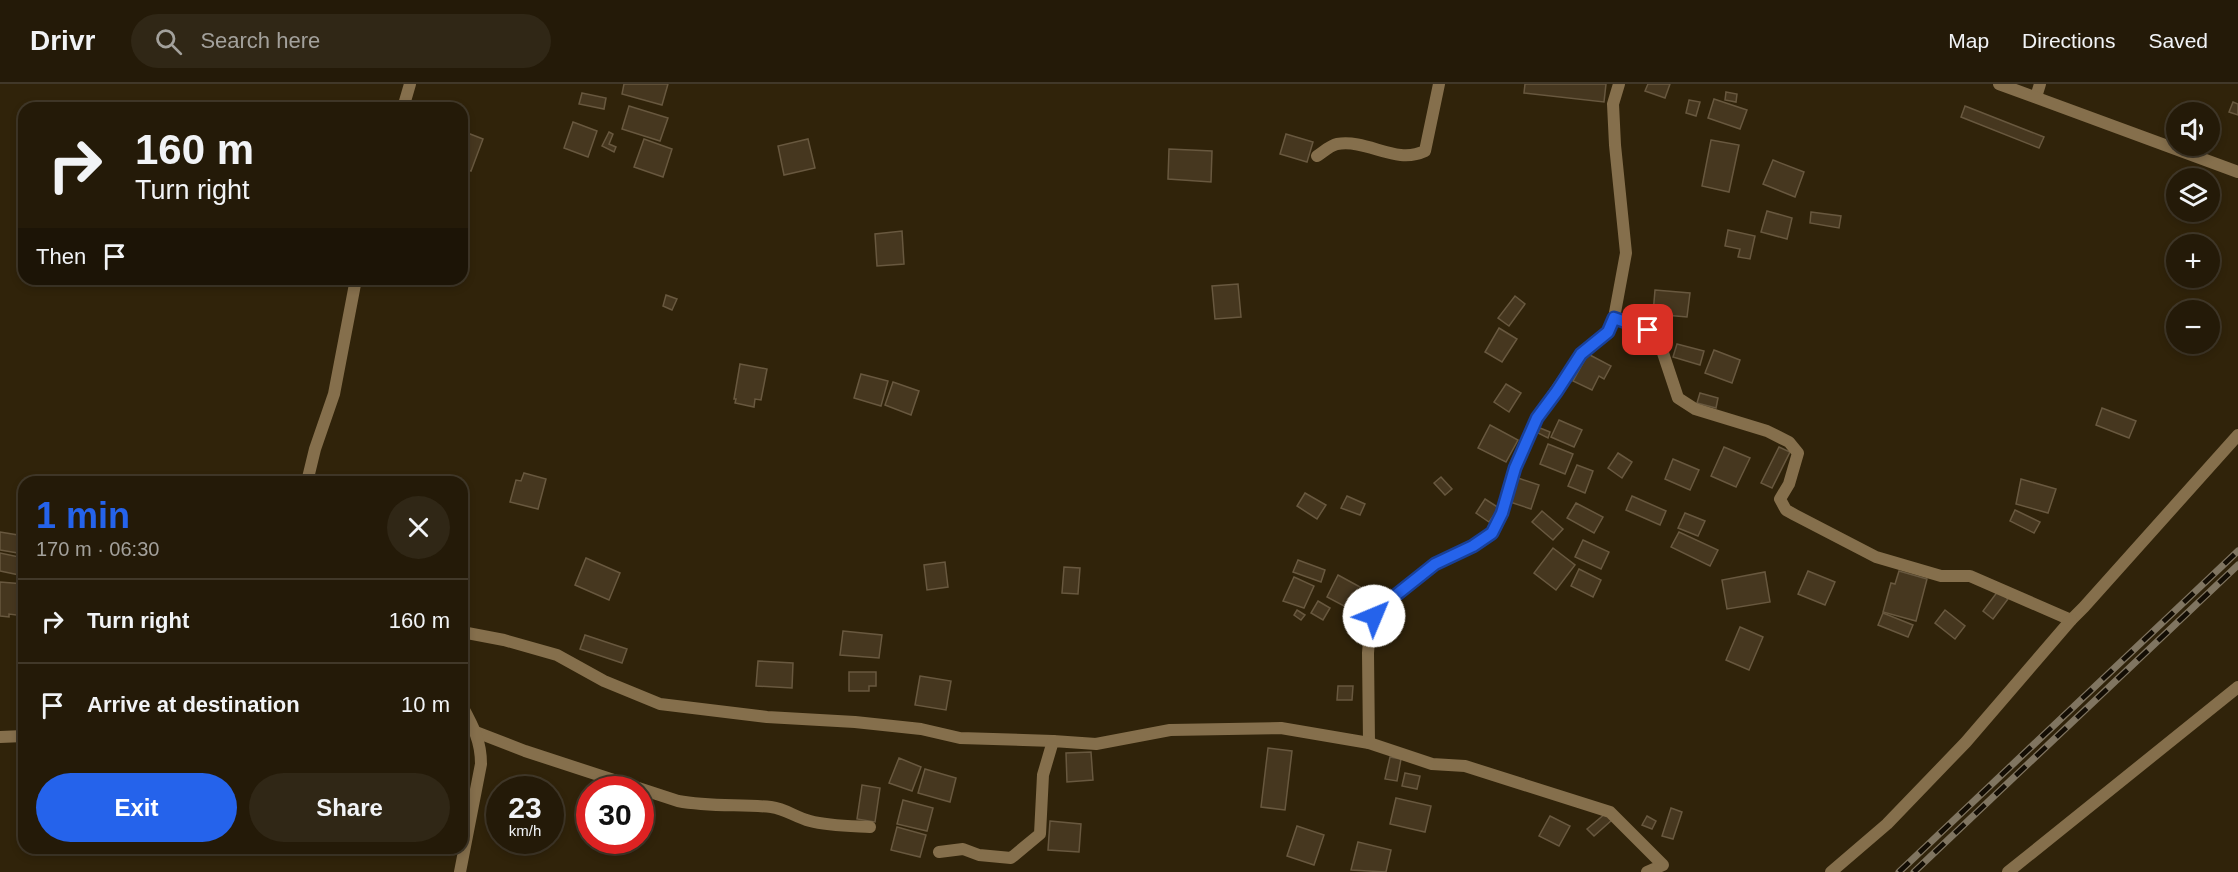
<!DOCTYPE html>
<meta charset="utf-8">
<style>
body{margin:0;font-family:Helvetica,sans-serif;background:#302716;color:#f1f3f6;height:100vh;display:flex;flex-direction:column;font-size:22px;white-space:nowrap}
*{box-sizing:border-box;margin:0}
p{font-size:20px;color:#a3a19c}
.icon{flex:none;width:33px;height:33px;fill:none;stroke:currentColor;stroke-width:2;stroke-linecap:round;stroke-linejoin:round}
.map{position:relative;flex:1;overflow:hidden}
.drawer{position:absolute;left:18px;top:392px;width:450px;height:378px;display:flex;flex-direction:column;background:#241a08;border-radius:18px;box-shadow:0 3px 9px #0003,0 0 0 2px #413829}
.drawer>*{flex:none}
.hud{position:absolute;left:18px;top:18px;width:450px;height:183px;border-radius:18px;box-shadow:0 3px 9px #0003,0 0 0 2px #413829;background:#241a08;color:#f1f3f6;overflow:hidden}
.fabs{position:absolute;left:2166px;top:18px;display:grid;gap:12px}
.fabs a{display:grid;place-items:center;width:54px;height:54px;border-radius:50%;background:#241a08;box-shadow:0 3px 9px #0003,0 0 0 2px #413829;font-size:30px}
.speed{position:absolute;left:486px;top:692px;display:flex;gap:12px;font-size:30px;font-weight:700;text-align:center}
.speed>*{display:grid;place-content:center;width:78px;height:78px;border-radius:50%;background:#241a08;box-shadow:0 3px 9px #0003,0 0 0 2px #413829;line-height:1}
.speed small{font-size:15px;font-weight:400}
.speed .limit{border:9px solid #d22;background:#fff;color:#111}
.pin{position:absolute;display:grid;place-items:center;width:51px;height:51px;color:#fff;margin:-26px;border-radius:12px;box-shadow:0 3px 9px #0006}
.me{position:absolute;width:66px;margin:-33px;rotate:45deg;stroke-linejoin:round;filter:drop-shadow(0 0 4px #0008)}
.turn{display:flex;align-items:center;gap:21px;height:126px;padding:0 18px;font-size:27px}
.turn .icon{width:78px;height:78px;stroke-width:2.5}
.turn b{display:block;font-size:42px;line-height:51px}
.then{display:flex;align-items:center;height:57px;padding:0 18px;background:#0003;gap:12px;font-size:22px}
.round{display:grid;place-items:center;flex:none;width:63px;height:63px;border-radius:32px;background:#302716}
.summary{display:flex;align-items:center;justify-content:space-between;height:102px;padding:0 18px}
h1{font-size:36px;font-weight:600;line-height:45px;color:#2563eb}
.action{display:flex;gap:12px;margin-top:auto;padding:12px 18px}
.action a{flex:1;height:69px;border-radius:36px;background:#2563eb;color:#fff;font-size:24px;font-weight:600;line-height:69px;text-align:center}
.action a+a{background:#302716;color:#f1f3f6}
ul{padding:0;list-style:none}
li{display:flex;align-items:center;gap:18px;height:84px;padding:0 18px;border-top:2px solid #413829}
li div{flex:1}
li b{display:block;font-size:22px}
li em{font-style:normal}
header{display:flex;align-items:center;gap:36px;box-sizing:border-box;height:84px;padding:0 30px;background:#241a08;border-bottom:2px solid #413829}
header strong{font-size:28px}
nav{display:flex;gap:33px;margin-inline-start:auto;font-size:21px}
.search{width:420px;height:54px;background:#302716;display:flex;align-items:center;gap:15px;box-sizing:border-box;padding:0 21px;border-radius:33px;color:#a3a19c;font-size:22px}
.map>svg:first-child{display:block}
.building{fill:#46371f;stroke:#68583f;stroke-width:1.5}
.lines{fill:none;stroke-linecap:round;stroke-linejoin:round}
.minor{stroke:#856f4c;stroke-width:12}
.tertiary{stroke:#856f4c;stroke-width:12}
.rail-casing{stroke:#807561;stroke-width:7}
.rail{stroke:#130d04;stroke-width:4.5;stroke-dasharray:14;stroke-linecap:butt}
.route-casing{stroke:#184099;stroke-width:15}
.route{stroke:#2563eb;stroke-width:10}
</style>
<header>
<strong>Drivr</strong>
<div class="search"><svg class="icon" aria-label="search" viewBox="0 0 24 24"><circle cx="10" cy="10" r="6"/><path d="M15 15l6 6"/></svg>Search here</div>
<nav><a>Map</a><a>Directions</a><a>Saved</a></nav>
</header>
<div class="map">
<svg width="2238" height="788" viewBox="0 0 2238 788">
<rect width="100%" height="100%" fill="#30230a"/>
<g class="building">
<polygon points="624,0 668,0 662,21 622,10"/>
<polygon points="1525,0 1606,0 1604,18 1524,9"/>
<polygon points="1648,0 1670,0 1665,14 1645,7"/>
<polygon points="1726,8 1737,10 1736,18 1725,16"/>
<polygon points="582,9 606,14 604,25 579,20"/>
<polygon points="1714,15 1747,26 1740,45 1708,34"/>
<polygon points="1689,16 1700,18 1696,32 1686,29"/>
<polygon points="2233,18 2238,20 2238,31 2229,28"/>
<polygon points="629,22 668,34 660,57 622,45"/>
<polygon points="1965,22 2044,53 2039,64 1961,33"/>
<polygon points="573,38 597,47 588,73 564,64"/>
<polygon points="465,48 483,55 471,87 462,84 462,56"/>
<polygon points="609,48 613,50 609,60 616,63 614,68 602,62"/>
<polygon points="1286,50 1313,58 1307,78 1280,70"/>
<polygon points="644,55 672,65 663,93 634,83"/>
<polygon points="808,55 815,84 784,91 778,62"/>
<polygon points="1711,56 1739,61 1729,108 1702,102"/>
<polygon points="1169,65 1212,67 1211,98 1168,95"/>
<polygon points="1773,76 1804,88 1795,113 1763,100"/>
<polygon points="1767,127 1792,134 1787,155 1761,148"/>
<polygon points="1811,128 1841,132 1839,144 1810,139"/>
<polygon points="1728,146 1755,152 1750,175 1738,173 1740,165 1725,162"/>
<polygon points="902,147 904,180 877,182 875,150"/>
<polygon points="1238,200 1241,233 1215,235 1212,202"/>
<polygon points="1655,206 1690,209 1687,233 1653,230"/>
<polygon points="666,211 677,215 672,226 663,222"/>
<polygon points="1515,212 1525,220 1509,242 1498,234"/>
<polygon points="1499,244 1517,255 1502,278 1485,268"/>
<polygon points="1677,260 1704,267 1700,281 1673,273"/>
<polygon points="1714,266 1740,276 1732,299 1705,289"/>
<polygon points="1588,270 1611,282 1604,295 1599,292 1592,306 1573,297"/>
<polygon points="740,280 767,285 761,316 755,315 754,323 735,319 736,315 734,315"/>
<polygon points="861,290 888,297 881,322 854,314"/>
<polygon points="893,298 919,307 911,331 885,321"/>
<polygon points="1506,300 1521,309 1509,328 1494,318"/>
<polygon points="1700,309 1718,314 1716,324 1697,319"/>
<polygon points="2102,324 2136,337 2129,354 2096,341"/>
<polygon points="1559,336 1582,346 1574,363 1551,353"/>
<polygon points="1490,341 1518,356 1506,378 1478,364"/>
<polygon points="1540,344 1550,348 1548,354 1538,349"/>
<polygon points="1548,360 1573,370 1565,390 1540,380"/>
<polygon points="1724,363 1750,374 1736,403 1711,392"/>
<polygon points="1779,363 1790,368 1772,404 1761,399"/>
<polygon points="1618,369 1632,378 1622,394 1608,384"/>
<polygon points="1673,375 1699,386 1690,406 1665,395"/>
<polygon points="1577,381 1593,387 1585,409 1568,402"/>
<polygon points="524,389 546,395 538,425 510,418 516,396 521,397"/>
<polygon points="1441,393 1452,405 1445,411 1434,399"/>
<polygon points="1518,394 1539,401 1531,425 1510,418"/>
<polygon points="2021,395 2056,405 2048,429 2016,420"/>
<polygon points="1305,409 1326,421 1317,435 1297,422"/>
<polygon points="1347,412 1365,420 1360,431 1341,424"/>
<polygon points="1632,412 1666,427 1660,441 1626,426"/>
<polygon points="1485,415 1499,424 1489,438 1476,429"/>
<polygon points="1576,419 1603,433 1594,449 1567,434"/>
<polygon points="2015,426 2040,438 2034,449 2010,437"/>
<polygon points="1542,427 1563,445 1553,456 1532,438"/>
<polygon points="1685,429 1705,437 1698,452 1678,444"/>
<polygon points="0,448 24,452 24,470 0,466"/>
<polygon points="1679,448 1718,466 1710,482 1671,463"/>
<polygon points="1583,456 1609,468 1601,485 1575,473"/>
<polygon points="1553,464 1575,481 1556,506 1534,489"/>
<polygon points="0,469 24,474 24,492 0,487"/>
<polygon points="586,474 620,489 609,516 575,501"/>
<polygon points="1298,476 1325,486 1321,498 1293,488"/>
<polygon points="945,478 948,503 927,506 924,481"/>
<polygon points="1064,483 1080,484 1078,510 1062,509"/>
<polygon points="1579,485 1601,496 1593,513 1571,502"/>
<polygon points="1808,487 1835,498 1825,521 1798,510"/>
<polygon points="1899,487 1927,495 1916,537 1883,528 1891,499 1895,500"/>
<polygon points="1765,488 1770,518 1727,525 1722,496"/>
<polygon points="1338,491 1373,510 1361,531 1327,513"/>
<polygon points="1294,493 1314,502 1304,524 1283,517"/>
<polygon points="0,498 24,500 24,532 9,530 9,533 0,532"/>
<polygon points="1998,507 2008,515 1993,535 1983,527"/>
<polygon points="1318,517 1330,524 1323,536 1311,529"/>
<polygon points="1297,526 1305,531 1301,536 1294,531"/>
<polygon points="1945,526 1965,542 1955,555 1935,539"/>
<polygon points="1883,529 1913,541 1908,553 1878,541"/>
<polygon points="1740,543 1763,553 1749,586 1726,576"/>
<polygon points="843,547 882,551 879,574 840,571"/>
<polygon points="585,551 627,565 622,579 580,565"/>
<polygon points="758,577 793,579 792,604 756,602"/>
<polygon points="849,588 876,588 876,602 869,602 869,607 849,607"/>
<polygon points="920,592 951,597 946,626 915,621"/>
<polygon points="1338,602 1353,602 1352,616 1337,616"/>
<polygon points="1268,664 1292,667 1285,726 1261,723"/>
<polygon points="1091,668 1093,696 1067,698 1066,669"/>
<polygon points="1390,673 1401,675 1397,697 1385,695"/>
<polygon points="899,674 921,683 912,707 889,699"/>
<polygon points="925,685 956,694 950,718 918,709"/>
<polygon points="1405,689 1420,692 1417,705 1402,702"/>
<polygon points="862,701 880,704 875,738 857,735"/>
<polygon points="1396,714 1431,722 1425,748 1390,740"/>
<polygon points="903,716 933,724 927,747 897,740"/>
<polygon points="1671,724 1682,728 1673,755 1662,752"/>
<polygon points="1606,729 1612,736 1594,752 1587,745"/>
<polygon points="1550,732 1570,742 1559,762 1539,752"/>
<polygon points="1647,732 1656,737 1652,745 1642,741"/>
<polygon points="1050,737 1081,740 1079,768 1048,766"/>
<polygon points="1297,742 1324,751 1314,781 1287,772"/>
<polygon points="897,743 926,751 920,773 891,766"/>
<polygon points="1358,758 1391,766 1386,788 1351,786"/>
</g>
<g class="lines">
<g class="minor">
<polyline points="2036,13 2040,0"/>
<polyline points="403,24 410,0"/>
<path d="M 1317,72 C 1323,68 1331,61 1337,60 C 1369,55 1395,81 1425,67 L 1439,0"/>
<polyline points="1614,234 1648,246 1658,254 1678,314 1695,325 1767,347 1789,358 1798,369 1789,400 1780,415 1786,426 1795,431 1876,473 1941,492 1970,492 2071,536 2084,523 2238,351"/>
<polyline points="307,398 315,365 334,310 356,195"/>
<polyline points="462,548 504,556 557,571 604,597 660,620 767,633 855,638 921,645 960,654 1053,657"/>
<path d="M 476,648 L 525,667 L 678,717 C 709,723 740,720 771,723 C 786,725 795,733 810,737 C 828,742 850,742 870,743"/>
<polyline points="0,653 24,652"/>
<polyline points="1369,659 1368,569 1370,544 1374,532 1386,519 1435,480 1473,462 1492,449 1501,429 1515,384 1537,334 1581,270 1608,248 1614,234 1626,169 1615,61 1613,20 1619,0"/>
<polyline points="939,768 963,765 979,771 1011,774 1040,750 1043,691 1053,657 1096,660 1170,646 1281,644 1369,659 1432,680 1465,682 1610,728 1663,781 1647,788"/>
<path d="M 460,788 L 481,680 C 481,657 473,642 462,622"/>
<polyline points="1831,788 1887,740 1966,658 2071,536"/>
<polyline points="2008,788 2238,603"/>
</g>
<polyline class="tertiary" points="1999,0 2238,88"/>
<defs>
<g id="rail">
<polyline points="1899,788 2238,467"/>
<polyline points="1914,788 2238,481"/>
</g>
</defs>
<use href="#rail" class="rail-casing"/>
<use href="#rail" class="rail"/>
</g>
<g class="lines">
<defs>
<polyline id="route" points="1374,532 1386,519 1435,480 1473,462 1492,449 1502,429 1515,384 1537,334 1557,307 1581,270 1608,248 1614,234 1648,246"/>
</defs>
<use href="#route" class="route-casing"/>
<use href="#route" class="route"/>
</g>
</svg>
<div class="fabs">
<a><svg class="icon" aria-label="sound" viewBox="0 0 24 24"><path d="M4 9h4l5-4v14l-5-4H4zM17 9q2 3 0 6"/></svg></a>
<a><svg class="icon" aria-label="layers" viewBox="0 0 24 24"><path d="M12 4l9 5-9 5-9-5zM3 14l9 5 9-5"/></svg></a>
<a>+</a>
<a>−</a>
</div>
<div class="speed"><div>23<small>km/h</small></div><div class="limit">30</div></div>
<div class="pin" style="left:1648px;top:246px;background:#d93025"><svg class="icon" aria-label="arrive" viewBox="0 0 24 24"><path d="M6 21V4h12l-3 4 3 4H6"/></svg></div>
<svg class="me" style="left:1374px;top:532px" viewBox="-20 -20 40 40"><circle r="19" fill="#fff"/><path d="M0-13L10 11 0 6-10 11z" fill="#2563eb"/></svg>
<div class="hud">
<div class="turn"><svg class="icon" aria-label="right" viewBox="0 0 24 24"><path d="M7 20v-9h11M14 6l5 5-5 5"/></svg><div><b>160 m</b>Turn right</div></div>
<div class="then">Then<svg class="icon" aria-label="arrive" viewBox="0 0 24 24"><path d="M6 21V4h12l-3 4 3 4H6"/></svg></div>
</div>
<section class="drawer">
<div class="summary"><div><h1>1 min</h1><p>170 m · 06:30</p></div><a class="round"><svg class="icon" aria-label="close" viewBox="0 0 24 24"><path d="M6 6l12 12M18 6L6 18"/></svg></a></div>
<ul>
<li><svg class="icon" aria-label="right" viewBox="0 0 24 24"><path d="M7 20v-9h11M14 6l5 5-5 5"/></svg><div><b>Turn right</b></div><em>160 m</em></li>
<li><svg class="icon" aria-label="arrive" viewBox="0 0 24 24"><path d="M6 21V4h12l-3 4 3 4H6"/></svg><div><b>Arrive at destination</b></div><em>10 m</em></li>
</ul>
<div class="action"><a>Exit</a><a>Share</a></div>
</section>
</div>
